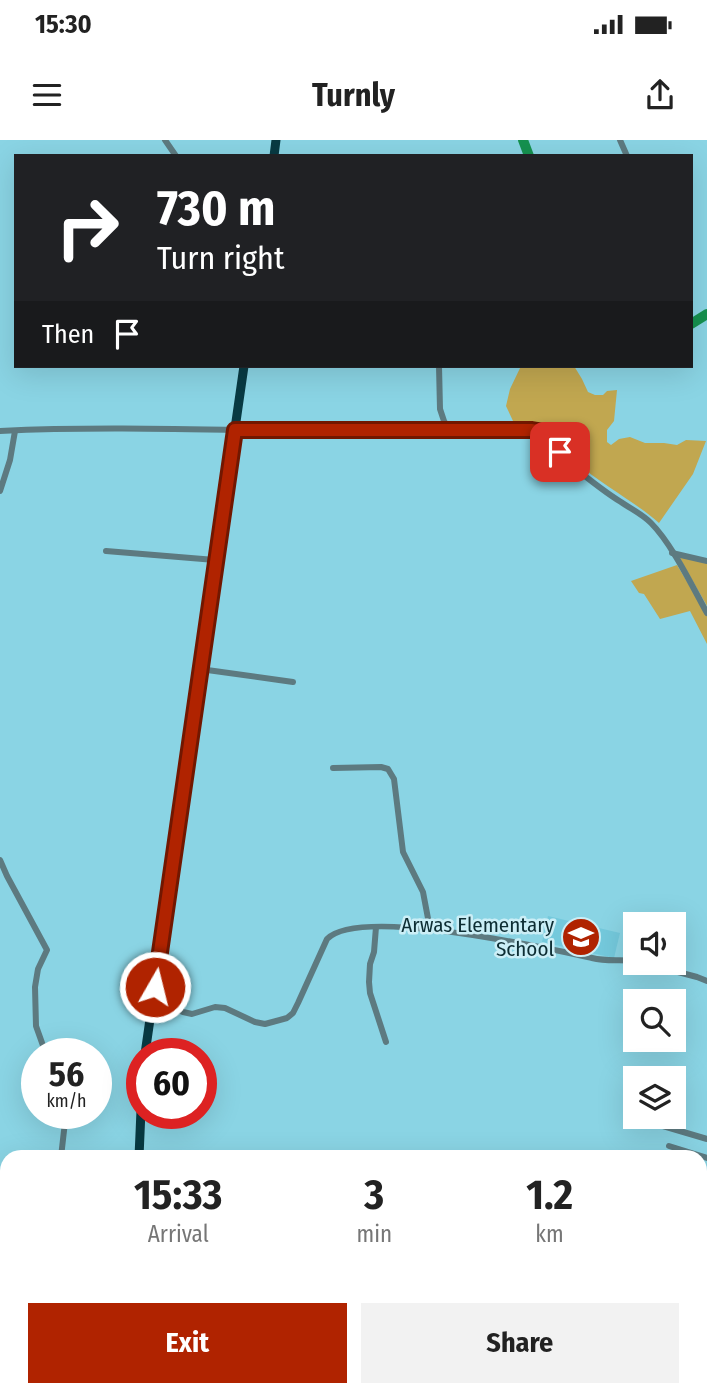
<!DOCTYPE html>
<style>
body{margin:0;font-family:"Fira Sans Condensed",sans-serif;background:#f2f2f2;color:#222;height:100vh;display:flex;flex-direction:column;font-size:26px;white-space:nowrap}
*{box-sizing:border-box;margin:0}
p{font-size:23px;color:#767676}
.icon{flex:none;width:38px;height:38px;fill:none;stroke:currentColor;stroke-width:2;stroke-linecap:round;stroke-linejoin:round}
.map{position:relative;flex:1;overflow:hidden}
.details{position:absolute;left:0px;top:1010px;width:707px;height:247px;display:flex;flex-direction:column;background:#fff;border-radius:21px 21px 0 0;box-shadow:0 7px 28px #0002}
.details>*{flex:none}
.hud{position:absolute;left:14px;top:14px;width:679px;height:214px;border-radius:0px;box-shadow:0 7px 28px #0002;background:#202124;color:#fff;overflow:hidden}
.buttons{position:absolute;left:623px;top:772px;display:grid;gap:14px}
.buttons a{display:grid;place-items:center;width:63px;height:63px;border-radius:0px;background:#fff;box-shadow:0 7px 28px #0002;font-size:35px}
.speed{position:absolute;left:21px;top:898px;display:flex;gap:14px;font-size:35px;font-weight:700;text-align:center}
.speed>*{display:grid;place-content:center;width:91px;height:91px;border-radius:50%;background:#fff;box-shadow:0 7px 28px #0002;line-height:1}
.speed small{font-size:18px;font-weight:400}
.speed .limit{border:10px solid #d22;background:#fff;color:#111}
.pin{position:absolute;display:grid;place-items:center;width:60px;height:60px;color:#fff;margin:-30px;border-radius:14px;box-shadow:0 4px 10px #0006}
.me{position:absolute;width:77px;margin:-38px;rotate:8deg;stroke-linejoin:round;filter:drop-shadow(0 0 5px #0008)}
.turn{display:flex;align-items:center;gap:24px;height:147px;padding:0 28px;font-size:32px}
.turn .icon{width:91px;height:91px;stroke-width:2.5}
.turn b{display:block;font-size:49px;line-height:60px}
.then{display:flex;align-items:center;height:66px;padding:0 28px;background:#0003;gap:14px;font-size:26px}
.eta{display:flex;justify-content:space-evenly;align-items:center;height:119px;text-align:center}
.eta b{font-size:42px;font-weight:700;line-height:49px}
.button{display:flex;gap:14px;margin-top:auto;padding:14px 28px}
.button a{flex:1;height:80px;border-radius:0px;background:#b02300;color:#fff;font-size:28px;font-weight:700;line-height:80px;text-align:center}
.button a+a{background:#f2f2f2;color:#222}
.status{display:flex;justify-content:space-between;align-items:center;height:49px;padding:0 35px;background:#fff;direction:ltr}
.status svg{height:19px;fill:currentColor}
header{display:flex;justify-content:space-between;align-items:center;height:91px;padding:0 28px;background:#fff;font-size:32px;font-weight:700}
.map>svg:first-child{display:block}
.built{fill:#74c9dc}
.green{fill:#c1a750}
.lines{fill:none;stroke-linecap:round;stroke-linejoin:round}
.river{stroke:#15914f;stroke-width:10}
.minor{stroke:#5d7a80;stroke-width:6}
.primary{stroke:#083a43;stroke-width:9}
.route-casing{stroke:#721700;stroke-width:18}
.route{stroke:#b02300;stroke-width:12}
.labels{text-anchor:middle;stroke-width:5;stroke-linejoin:round;paint-order:stroke}
.poi-label{font-size:21px;fill:#0d2d33;stroke:#cbeef6;text-anchor:end}
</style>
<div class="status"><b>15:30</b><svg viewBox="0 0 49 12"><path d="M0 12V9h3v3zM5 12V6h3v6zM10 12V3h3v9zM15 12V0h3v12zM26 1h20v11H26zM47 4h2v5h-2z"/></svg></div>
<header><svg class="icon" aria-label="menu" viewBox="0 0 24 24"><path d="M4 6h16M4 12h16M4 18h16"/></svg>Turnly<svg class="icon" aria-label="share" viewBox="0 0 24 24"><path d="M12 15V3M7 8l5-5 5 5M5 13v7h14v-7"/></svg></header>
<div class="map">
<svg width="707" height="1255" viewBox="0 0 707 1255">
<rect width="100%" height="100%" fill="#8ad4e4"/>
<polygon class="built" points="548,776 620,793 614,818 542,802"/>
<g class="green">
<path d="M 521,226 L 574,226 L 582,239 L 588,252 L 595,255 L 603,255 L 607,251 L 617,250 L 614,281 L 607,290 L 607,302 L 611,305 L 619,299 L 630,297 L 645,303 L 664,303 L 677,305 L 686,300 L 706,301 L 693,334 L 659,383 C 633,360 601,345 575,321 C 565,312 563,293 550,286 C 542,282 528,285 518,286 L 513,281 L 506,266 L 510,249 Z"/>
<polygon points="678,415 707,420 707,466"/>
<polygon points="677,425 707,475 707,504 690,471 660,479 644,454 639,453 631,441"/>
</g>
<g class="lines">
<g class="river">
<polyline points="523,0 529,16"/>
<polyline points="691,184 707,174"/>
</g>
<g class="minor">
<polyline points="165,0 176,16"/>
<polyline points="620,0 627,16"/>
<polyline points="439,226 440,269 444,281 450,291"/>
<path d="M 0,291 C 150,284 300,295 450,291 C 468,290 536,286 550,294 C 558,299 561,316 570,324 C 586,337 603,351 621,362 C 631,369 642,374 651,383 C 672,404 692,446 707,473"/>
<polyline points="0,351 10,320 15,291"/>
<polyline points="106,411 215,420"/>
<polyline points="672,413 707,421"/>
<polyline points="200,529 293,542"/>
<polyline points="333,628 381,627 388,629 394,639 403,712 423,752 430,789"/>
<polyline points="0,720 7,736 47,810 38,829 35,847 36,886 46,914"/>
<polyline points="376,787 374,812 370,824 369,842 370,853 386,902"/>
<polyline points="640,822 697,837 707,841"/>
<path d="M 153,862 L 172,867 L 183,872 L 192,874 L 215,867 L 225,868 L 255,882 L 265,884 L 287,878 L 293,873 L 298,863 L 327,799 C 359,766 546,808 592,818 C 607,822 621,819 635,821"/>
<polyline points="663,986 707,999"/>
<polyline points="669,1006 707,1018"/>
<polyline points="61,1017 65,982 65,973"/>
<polyline points="707,1037 704,1041 707,1045"/>
<polyline points="0,1051 7,1047"/>
<polyline points="340,1255 340,1250"/>
</g>
<g class="primary">
<polyline points="274,16 276,0"/>
<polyline points="145,914 244,226"/>
<polyline points="139,1017 142,947"/>
<polyline points="158,1250 159,1255"/>
</g>
</g>
<g class="lines">
<defs>
<path id="route" d="M 155,847 L 235,290 L 531,290 C 551,293 552,294 560,312"/>
</defs>
<use href="#route" class="route-casing"/>
<use href="#route" class="route"/>
</g>
<defs>
<symbol id="school-disc" viewBox="-11 -11 22 22"><circle r="9.5" fill="#b02300" stroke="#cbeef6"/><path d="M0-5L7-2L0 1L-7-2ZM-4 1L0 2.5L4 1V4Q0 6-4 4Z" fill="#fff"/></symbol>
</defs>
<g fill-rule="evenodd">
<use href="#school-disc" x="559" y="775" width="44" height="44"/>
</g>
<g class="labels">
<g class="poi-label">
<text x="554" y="792">Arwas Elementary<tspan x="554" dy="24">School</tspan></text>
</g>
</g>
</svg>
<div class="buttons">
<a><svg class="icon" aria-label="sound" viewBox="0 0 24 24"><path d="M4 9h4l5-4v14l-5-4H4zM17 9q2 3 0 6"/></svg></a>
<a><svg class="icon" aria-label="search" viewBox="0 0 24 24"><circle cx="10" cy="10" r="6"/><path d="M15 15l6 6"/></svg></a>
<a><svg class="icon" aria-label="layers" viewBox="0 0 24 24"><path d="M12 4l9 5-9 5-9-5zM3 14l9 5 9-5"/></svg></a>
</div>
<div class="speed"><div>56<small>km/h</small></div><div class="limit">60</div></div>
<div class="pin" style="left:560px;top:312px;background:#d93025"><svg class="icon" aria-label="arrive" viewBox="0 0 24 24"><path d="M6 21V4h12l-3 4 3 4H6"/></svg></div>
<svg class="me" style="left:155px;top:847px" viewBox="-20 -20 40 40"><circle r="17" fill="#b02300" stroke="#fff" stroke-width="3"/><path d="M0-11L8 9 0 5-8 9z" fill="#fff"/></svg>
<div class="hud">
<div class="turn"><svg class="icon" aria-label="right" viewBox="0 0 24 24"><path d="M7 20v-9h11M14 6l5 5-5 5"/></svg><div><b>730 m</b>Turn right</div></div>
<div class="then">Then<svg class="icon" aria-label="arrive" viewBox="0 0 24 24"><path d="M6 21V4h12l-3 4 3 4H6"/></svg></div>
</div>
<section class="details">
<div class="eta">
<div><b>15:33</b><p>Arrival</p></div>
<div><b>3</b><p>min</p></div>
<div><b>1.2</b><p>km</p></div>
</div>
<div class="button"><a>Exit</a><a>Share</a></div>
</section>
</div>
